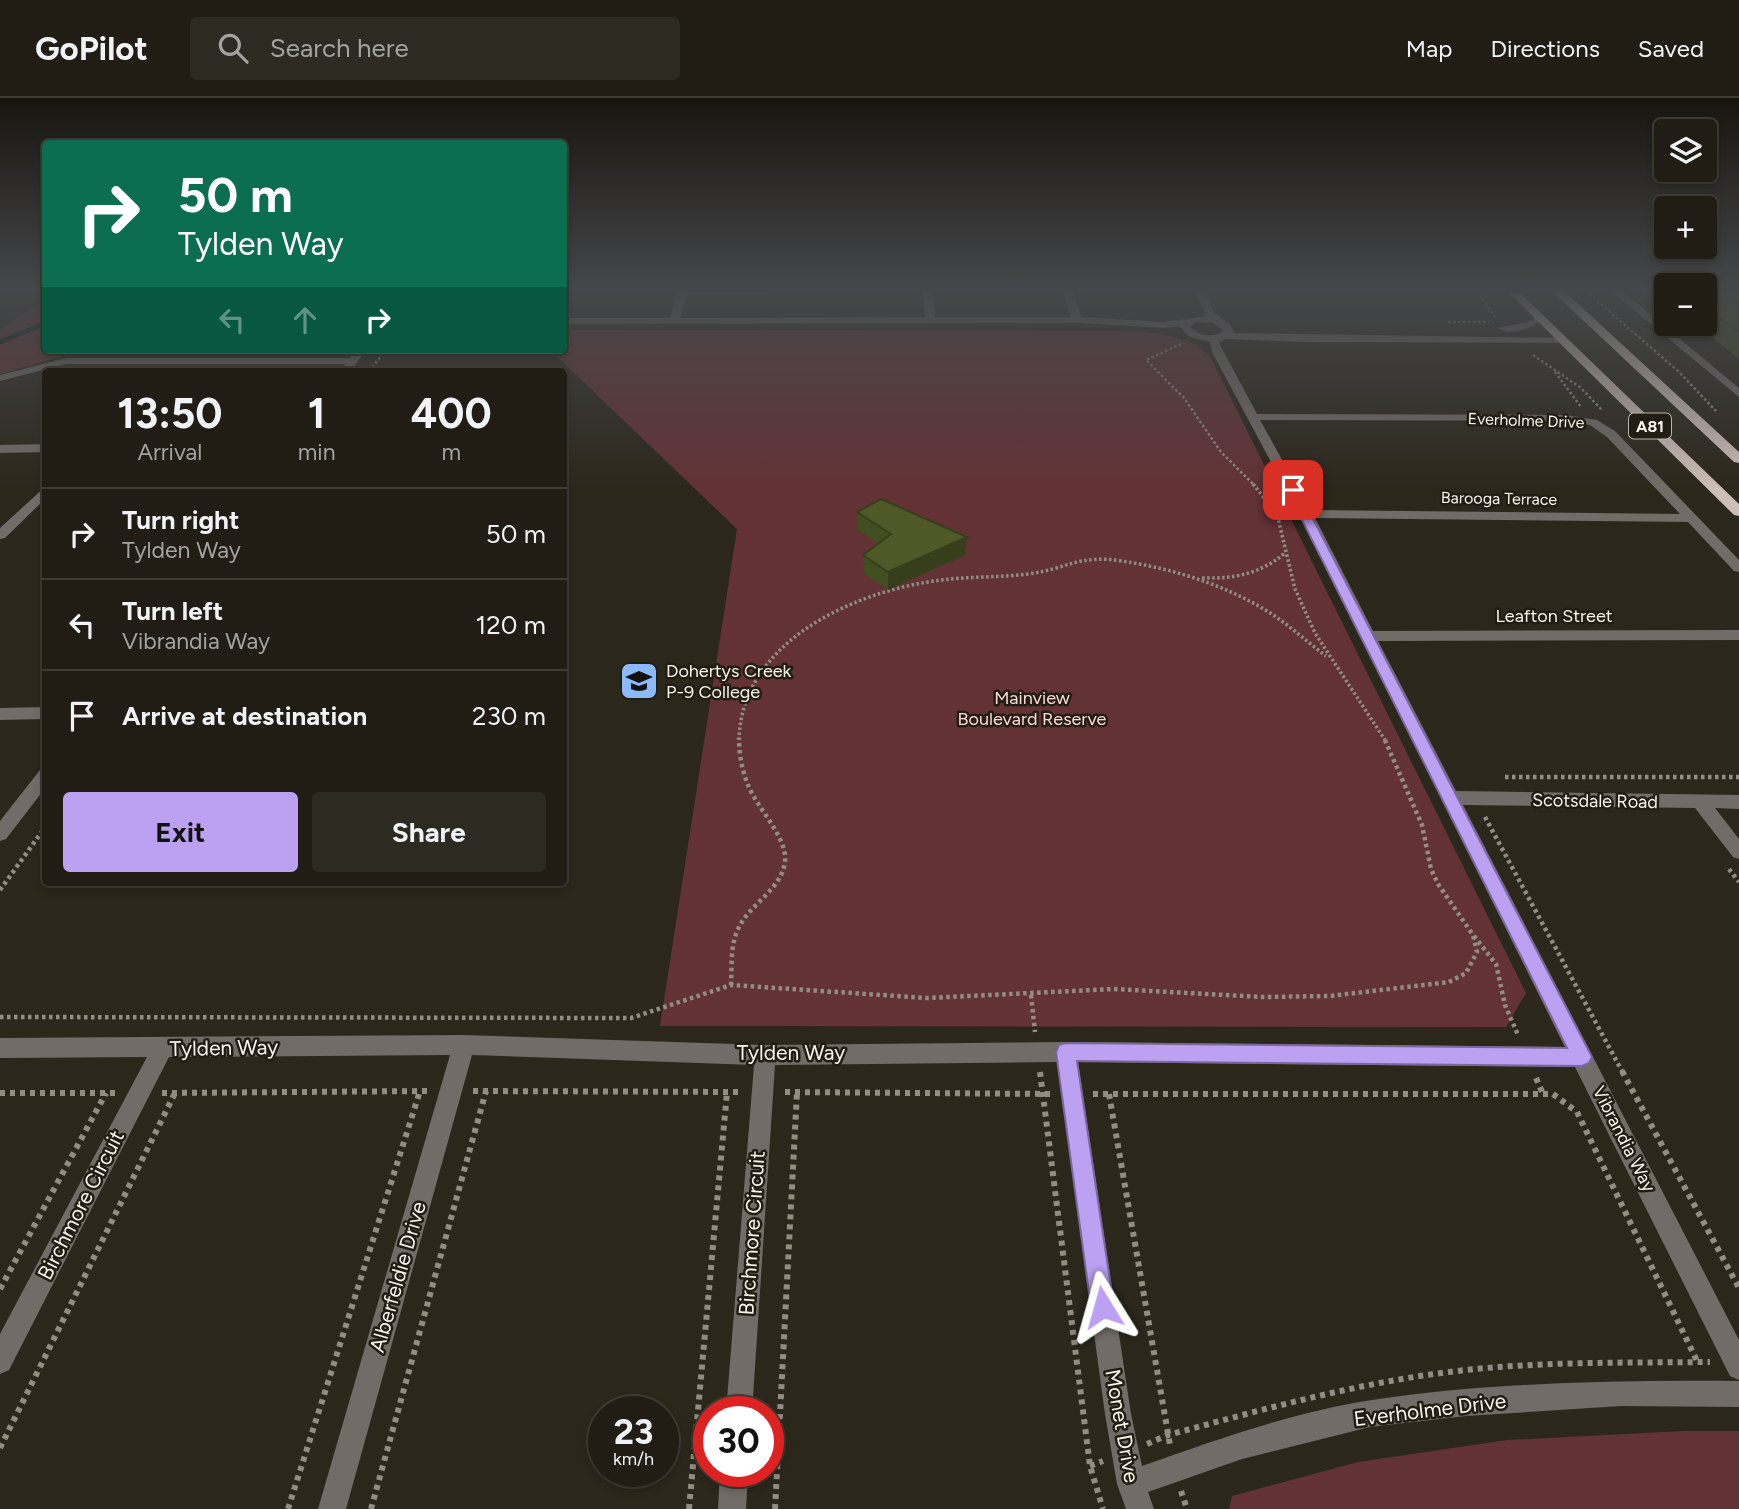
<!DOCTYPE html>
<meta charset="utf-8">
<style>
body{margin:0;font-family:Figtree,sans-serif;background:#2d2a22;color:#f1f3f6;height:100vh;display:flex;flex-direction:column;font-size:26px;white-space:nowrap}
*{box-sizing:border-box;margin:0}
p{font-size:23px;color:#a2a2a0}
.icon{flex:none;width:38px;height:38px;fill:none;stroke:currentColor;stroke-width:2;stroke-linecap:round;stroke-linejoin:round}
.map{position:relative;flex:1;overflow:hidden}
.details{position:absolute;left:42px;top:270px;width:525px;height:518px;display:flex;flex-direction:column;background:#211d14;border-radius:7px;box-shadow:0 4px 10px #0003,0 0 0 2px #3e3b34}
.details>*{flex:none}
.top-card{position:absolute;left:42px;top:42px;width:525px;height:214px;border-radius:7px;box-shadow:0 4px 10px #0003,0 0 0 2px #3e3b34;background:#0b6e4f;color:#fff;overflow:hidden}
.buttons{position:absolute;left:1654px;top:21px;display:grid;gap:14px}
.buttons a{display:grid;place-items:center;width:63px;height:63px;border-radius:7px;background:#211d14;box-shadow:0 4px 10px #0003,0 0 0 2px #3e3b34;font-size:35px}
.speed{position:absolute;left:588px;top:1298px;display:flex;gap:14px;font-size:35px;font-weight:700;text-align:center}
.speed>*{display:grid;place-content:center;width:91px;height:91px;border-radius:50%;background:#211d14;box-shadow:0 4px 10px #0003,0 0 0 2px #3e3b34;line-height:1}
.speed small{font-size:18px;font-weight:400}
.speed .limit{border:10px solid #d22;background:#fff;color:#111}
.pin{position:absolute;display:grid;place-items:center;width:60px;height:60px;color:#fff;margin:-30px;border-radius:14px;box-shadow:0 4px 10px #0006}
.me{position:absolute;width:77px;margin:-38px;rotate:352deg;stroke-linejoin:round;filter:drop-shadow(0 0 5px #0008)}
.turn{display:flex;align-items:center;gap:24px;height:147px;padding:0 21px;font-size:32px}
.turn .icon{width:91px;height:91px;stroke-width:2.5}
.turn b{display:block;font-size:49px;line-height:60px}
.lanes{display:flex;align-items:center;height:66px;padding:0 21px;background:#0003;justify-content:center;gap:35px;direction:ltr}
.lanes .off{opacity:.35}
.eta{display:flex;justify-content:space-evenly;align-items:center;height:119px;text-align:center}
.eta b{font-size:42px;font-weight:700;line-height:49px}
.primary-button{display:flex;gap:14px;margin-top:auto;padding:14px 21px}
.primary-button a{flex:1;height:80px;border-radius:7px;background:#bca0f2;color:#111;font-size:28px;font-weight:700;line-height:80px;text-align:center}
.primary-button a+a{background:#2d2a22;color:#f1f3f6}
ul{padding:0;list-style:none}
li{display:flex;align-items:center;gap:21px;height:91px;padding:0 21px;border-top:2px solid #3e3b34}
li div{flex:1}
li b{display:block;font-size:26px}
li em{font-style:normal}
header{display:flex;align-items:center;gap:42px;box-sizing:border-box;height:98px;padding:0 35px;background:#211d14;border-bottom:2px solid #3e3b34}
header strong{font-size:33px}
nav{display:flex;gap:38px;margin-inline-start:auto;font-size:24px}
.search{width:490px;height:63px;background:#2d2a22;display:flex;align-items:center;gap:18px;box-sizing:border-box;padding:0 24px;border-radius:7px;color:#a2a2a0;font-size:26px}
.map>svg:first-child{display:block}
.green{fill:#633235}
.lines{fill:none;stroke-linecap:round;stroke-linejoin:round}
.stream{stroke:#041e0f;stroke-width:4.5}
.path-far3{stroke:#928d83;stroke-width:2.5;stroke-dasharray:2.5 2.5;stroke-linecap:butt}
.path-far2{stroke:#928d83;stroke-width:3.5;stroke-dasharray:2.5 2.5;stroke-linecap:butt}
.path-far1{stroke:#928d83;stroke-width:4.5;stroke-dasharray:3.5 3.5;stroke-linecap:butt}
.path{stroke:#928d83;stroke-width:6;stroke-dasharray:5 5;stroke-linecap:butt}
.service{fill:#726c68;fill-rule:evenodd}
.minor{fill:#726c68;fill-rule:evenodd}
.tertiary{fill:#726c68;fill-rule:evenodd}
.trunk{fill:#cdbeb6;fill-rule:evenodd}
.wall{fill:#434d22}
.shaded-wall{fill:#373e1b}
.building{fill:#4e5927;stroke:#373e1b;stroke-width:2}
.route{fill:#bca0f2;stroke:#7a689d;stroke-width:2}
.labels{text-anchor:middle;stroke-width:5;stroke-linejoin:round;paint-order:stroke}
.far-street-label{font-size:16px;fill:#f8f4ec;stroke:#221d12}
.shield{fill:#221d12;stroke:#b8b4ab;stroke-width:2}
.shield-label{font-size:16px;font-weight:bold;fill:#f8f4ec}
.street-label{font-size:18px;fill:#f8f4ec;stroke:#221d12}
.poi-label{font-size:18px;fill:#f8f4ec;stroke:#221d12;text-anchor:start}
.park-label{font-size:18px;fill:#fcd7d7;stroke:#221d12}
.near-street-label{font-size:21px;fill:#f8f4ec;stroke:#221d12}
</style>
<header>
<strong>GoPilot</strong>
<div class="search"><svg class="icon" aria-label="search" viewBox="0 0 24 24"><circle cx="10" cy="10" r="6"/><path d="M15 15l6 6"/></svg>Search here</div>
<nav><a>Map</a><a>Directions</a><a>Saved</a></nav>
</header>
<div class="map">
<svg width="1739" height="1411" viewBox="0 0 1739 1411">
<rect width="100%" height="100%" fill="#2c271b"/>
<g class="green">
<polygon points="45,201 46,252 86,252 0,276 0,232"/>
<path d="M 564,232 L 1101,233 C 1133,234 1189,231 1211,260 L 1526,895 L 1506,929 L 660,928 L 737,431 L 550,252 L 564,252 Z"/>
<polygon points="1683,1333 1739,1333 1739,1411 1229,1411 1232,1398 1358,1364 1507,1342"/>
</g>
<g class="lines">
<polyline class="stream" points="0,244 46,225"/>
<g class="path-far3">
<polyline points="1477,193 1495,219"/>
<polyline points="1586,193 1678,273 1716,313"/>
<polyline points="1448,224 1489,224"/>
<polyline points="1181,246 1146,262 1184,300 1221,354 1255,388"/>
<polyline points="1533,257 1581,290 1602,312"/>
<polyline points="369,273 386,252"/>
<polyline points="1555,274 1581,309"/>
</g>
<g class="path-far2">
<polyline points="1253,386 1277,416 1295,491 1315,535 1385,642"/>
<path d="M 1202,480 C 1234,481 1260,476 1285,455"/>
<path d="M 739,642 C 741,547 847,497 928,484 C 961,478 995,480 1028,476 C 1067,471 1079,456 1122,463 C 1173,471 1223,486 1267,513 C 1288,526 1306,543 1326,558"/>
</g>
<g class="path-far1">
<polyline points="1505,679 1739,679"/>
<polyline points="1485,719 1623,975"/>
<polyline points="1729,771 1739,784"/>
<polyline points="0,792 46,728"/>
<polyline points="1474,838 1496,866 1505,907 1518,937"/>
<path d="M 731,887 C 732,868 730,846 739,829 C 751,805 781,792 785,764 C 788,740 757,710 748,687 C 742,672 739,656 739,640"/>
<polyline points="1031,897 1035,934"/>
<polyline points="0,919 631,920 731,887 927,900 1114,891 1263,899 1330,898 1449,884 1466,875 1477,854 1473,837 1438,786 1431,771 1422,727 1384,640"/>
</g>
<g class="path">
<polyline points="1622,973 1739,1190"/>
<polyline points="1040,974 1090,1368 1103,1411"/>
<polyline points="1536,980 1543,996"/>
<polyline points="473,993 741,994"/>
<polyline points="785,994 1053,996"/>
<polyline points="0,995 115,995"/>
<polyline points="162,995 430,993"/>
<polyline points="1093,996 1553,996 1577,1014 1698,1265"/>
<polyline points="1109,996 1170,1347"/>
<polyline points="0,1191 106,995"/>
<path d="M 1147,1346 L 1168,1337 C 1261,1312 1353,1286 1449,1274 C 1535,1263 1623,1265 1710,1264"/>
<polyline points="0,1350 175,995"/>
<polyline points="1090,1368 1103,1363"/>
<polyline points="1181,1393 1187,1411"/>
<polyline points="288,1411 420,993"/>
<polyline points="371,1411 486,993"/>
<polyline points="689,1411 727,994"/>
<polyline points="775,1411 797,994"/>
</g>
<polygon class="service" points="680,193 769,193 770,194 767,196 682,196"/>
<g class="minor">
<path d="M 678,193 L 688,193 L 680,220 L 925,219 L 922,193 L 932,193 L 935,219 L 1071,219 L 1063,193 L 1073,193 L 1081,219 L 1164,224 L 1206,218 L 1196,193 L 1206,193 L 1213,213 L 1231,228 L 1234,235 L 1566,240 L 1567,242 L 1562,245 L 1306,244 L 1225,241 L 1219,245 L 1257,316 L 1566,317 L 1597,322 L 1615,333 L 1739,462 L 1739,474 L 1734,473 L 1688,424 L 1315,420 L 1373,533 L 1739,532 L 1739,542 L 1378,543 L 1456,693 L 1739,697 L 1739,711 L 1715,710 L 1739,741 L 1739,761 L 1733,759 L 1695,710 L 1463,707 L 1739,1242 L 1739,1282 L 1730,1278 L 1575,969 L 1078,964 L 1131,1316 L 1142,1368 C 1216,1342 1293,1314 1372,1302 C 1493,1284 1617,1282 1739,1283 L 1739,1309 L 1621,1308 L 1466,1318 L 1370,1329 L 1242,1361 L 1148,1394 L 1154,1411 L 1126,1411 L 1117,1386 L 1105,1316 L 1057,964 L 775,967 L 752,1314 L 726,1314 L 754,967 L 472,957 L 346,1411 L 318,1411 L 450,957 L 169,959 L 9,1272 L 0,1276 L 0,1236 L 147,959 L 0,960 L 0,940 L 464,937 L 765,947 L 1066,944 L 1565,949 L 1299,416 L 1212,254 L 1210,244 L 1190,239 L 1179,228 L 1164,230 L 1082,225 L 564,226 L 564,220 L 670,220 ZM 1196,224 L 1213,225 L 1224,233 C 1212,240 1200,238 1190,229 ZM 1260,322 L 1566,323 L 1590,327 L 1607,339 L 1680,416 L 1310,412 Z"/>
<polygon points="1611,193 1622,193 1739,290 1739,299"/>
<path d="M 1539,217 L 1544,220 C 1534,231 1510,238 1497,230 L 1528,224 Z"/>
<polygon points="66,260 353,260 358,263 353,266 66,266 0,283 0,277"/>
<polygon points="46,346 46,354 0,355 0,347"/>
<polygon points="46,388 46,400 5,440 0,441 0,430"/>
<polygon points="46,609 46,621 0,622 0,610"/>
<polygon points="720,1374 748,1374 746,1411 718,1411"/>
</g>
<g class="tertiary">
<polygon points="356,252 366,252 351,273 340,273"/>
<polygon points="46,670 46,689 6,741 0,743 0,723 40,672"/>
</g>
<g class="trunk">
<polygon points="1507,193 1518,193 1739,406 1739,418 1734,417"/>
<polygon points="1552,193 1564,193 1739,354 1739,365 1734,364"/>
</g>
</g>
<g class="wall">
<polygon points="1654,193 1666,193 1666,203"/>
<polygon points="1704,193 1739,193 1739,261 1695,226 1704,226"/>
<polygon points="857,414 965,457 888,492 864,476 863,457 878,446 858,432"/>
</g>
<polygon class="shaded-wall" points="967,439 965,457 888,492 888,474"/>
<g class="building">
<polygon points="1704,193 1739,193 1739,234 1704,208"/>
<polygon points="881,401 967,439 888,474 863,457 891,436 857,414"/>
</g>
<linearGradient id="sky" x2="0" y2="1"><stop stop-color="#18150f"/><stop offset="0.49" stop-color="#45474a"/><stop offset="1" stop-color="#45474a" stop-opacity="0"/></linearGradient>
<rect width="1739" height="391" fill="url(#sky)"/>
<polygon class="route" points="1289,389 1298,392 1592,959 1589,965 1582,968 1077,963 1114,1209 1111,1217 1103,1221 1095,1217 1091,1209 1056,954 1059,947 1066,945 1567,950 1287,392"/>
<defs>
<symbol id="school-square" viewBox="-11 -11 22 22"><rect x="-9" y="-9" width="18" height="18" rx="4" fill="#8bb9fc" stroke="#221d12"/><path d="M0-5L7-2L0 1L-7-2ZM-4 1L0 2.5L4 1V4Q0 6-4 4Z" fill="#111"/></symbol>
</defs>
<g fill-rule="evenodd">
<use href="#school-square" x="617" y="561" width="44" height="44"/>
</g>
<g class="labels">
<g class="far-street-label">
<text transform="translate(1526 322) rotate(2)" y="6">Everholme Drive</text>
<text transform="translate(1499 400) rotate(1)" y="6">Barooga Terrace</text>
</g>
<rect class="shield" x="1629" y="315.5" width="42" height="25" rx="5"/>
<g class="shield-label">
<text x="1650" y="334">A81</text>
</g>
<g class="street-label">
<text x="1554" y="524">Leafton Street</text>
<text transform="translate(1595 703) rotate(1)" y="6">Scotsdale Road</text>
<text transform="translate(1624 1041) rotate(63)" y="6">Vibrandia Way</text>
</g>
<g class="poi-label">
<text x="666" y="579">Dohertys Creek<tspan x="666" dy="21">P-9 College</tspan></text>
</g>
<g class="park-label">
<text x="1032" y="606">Mainview<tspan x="1032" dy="21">Boulevard Reserve</tspan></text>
</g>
<g class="near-street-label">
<text transform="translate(224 950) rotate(-1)" y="7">Tylden Way</text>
<text x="791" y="962">Tylden Way</text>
<text transform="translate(81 1107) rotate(-63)" y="7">Birchmore Circuit</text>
<text transform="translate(752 1135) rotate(-86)" y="7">Birchmore Circuit</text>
<text transform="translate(398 1179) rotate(-74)" y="7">Alberfeldie Drive</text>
<text transform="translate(1430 1312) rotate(-7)" y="7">Everholme Drive</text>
<text transform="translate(1122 1328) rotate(80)" y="7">Monet Drive</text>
</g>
</g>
</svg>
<div class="buttons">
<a><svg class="icon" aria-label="layers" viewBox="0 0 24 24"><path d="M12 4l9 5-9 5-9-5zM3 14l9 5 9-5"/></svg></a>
<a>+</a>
<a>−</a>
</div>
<div class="speed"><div>23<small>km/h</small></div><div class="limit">30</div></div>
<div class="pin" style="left:1293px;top:392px;background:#d93025"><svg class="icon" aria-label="arrive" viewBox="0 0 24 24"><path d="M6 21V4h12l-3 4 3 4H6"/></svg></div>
<svg class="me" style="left:1103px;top:1209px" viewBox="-20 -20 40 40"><path d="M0-17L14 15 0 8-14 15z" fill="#bca0f2" stroke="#fff" stroke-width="4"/></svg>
<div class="top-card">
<div class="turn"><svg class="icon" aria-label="right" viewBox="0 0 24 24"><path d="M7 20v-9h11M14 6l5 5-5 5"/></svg><div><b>50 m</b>Tylden Way</div></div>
<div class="lanes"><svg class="icon off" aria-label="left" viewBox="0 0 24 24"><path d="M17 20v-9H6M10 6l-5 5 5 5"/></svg><svg class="icon off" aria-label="ahead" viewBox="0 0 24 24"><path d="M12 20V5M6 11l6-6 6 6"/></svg><svg class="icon" aria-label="right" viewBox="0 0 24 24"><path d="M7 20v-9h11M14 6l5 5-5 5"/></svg></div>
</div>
<section class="details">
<div class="eta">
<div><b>13:50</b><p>Arrival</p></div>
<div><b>1</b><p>min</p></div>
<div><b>400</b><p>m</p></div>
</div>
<ul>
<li><svg class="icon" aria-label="right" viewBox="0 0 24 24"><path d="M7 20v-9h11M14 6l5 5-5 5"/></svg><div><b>Turn right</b><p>Tylden Way</p></div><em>50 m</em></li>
<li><svg class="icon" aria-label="left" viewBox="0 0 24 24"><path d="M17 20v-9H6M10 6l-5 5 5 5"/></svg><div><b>Turn left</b><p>Vibrandia Way</p></div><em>120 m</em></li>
<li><svg class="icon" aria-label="arrive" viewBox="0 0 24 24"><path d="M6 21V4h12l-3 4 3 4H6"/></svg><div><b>Arrive at destination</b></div><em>230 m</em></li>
</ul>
<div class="primary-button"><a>Exit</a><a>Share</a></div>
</section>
</div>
